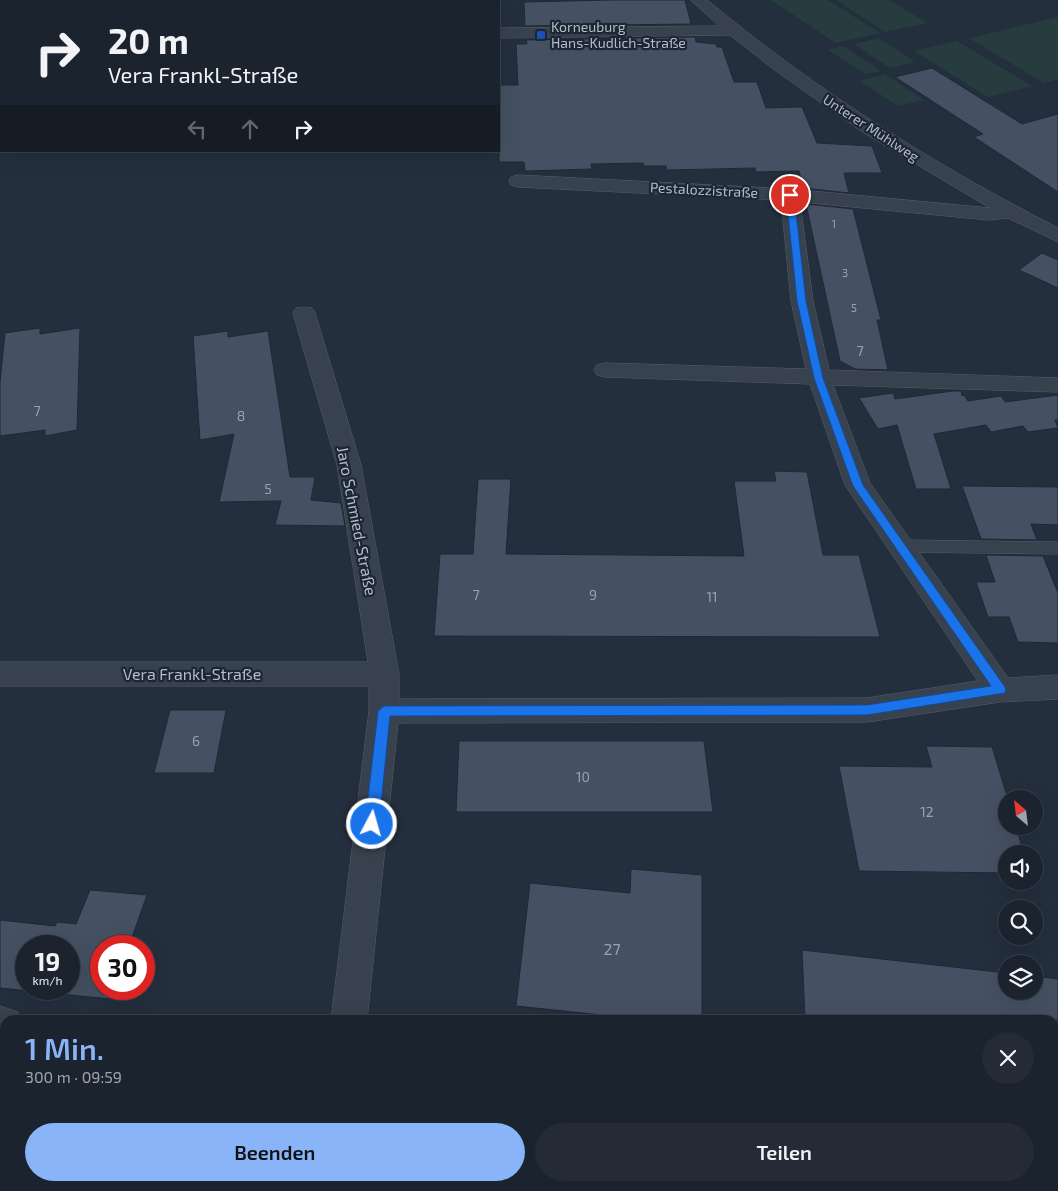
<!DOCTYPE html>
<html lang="de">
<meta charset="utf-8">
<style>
body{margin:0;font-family:"Exo 2",sans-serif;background:#242b36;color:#f1f3f6;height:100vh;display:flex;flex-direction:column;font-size:19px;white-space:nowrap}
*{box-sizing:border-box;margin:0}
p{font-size:16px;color:#a0a4aa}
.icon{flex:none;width:28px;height:28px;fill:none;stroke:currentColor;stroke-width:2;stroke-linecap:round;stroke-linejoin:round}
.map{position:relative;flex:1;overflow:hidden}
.drawer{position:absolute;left:0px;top:1015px;width:1059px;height:176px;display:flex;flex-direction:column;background:#1b232e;border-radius:15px 15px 0 0;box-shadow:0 5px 20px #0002,0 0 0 1px #39404a}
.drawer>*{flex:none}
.top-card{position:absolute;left:0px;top:0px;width:500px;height:152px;box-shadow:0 5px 20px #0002,0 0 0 1px #39404a;background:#1b232e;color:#f1f3f6;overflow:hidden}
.needle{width:32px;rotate:332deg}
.buttons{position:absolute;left:998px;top:790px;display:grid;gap:10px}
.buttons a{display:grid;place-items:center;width:45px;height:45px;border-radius:50%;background:#1b232e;box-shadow:0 5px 20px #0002,0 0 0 1px #39404a;font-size:25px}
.speed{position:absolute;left:15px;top:935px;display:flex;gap:10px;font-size:25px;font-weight:700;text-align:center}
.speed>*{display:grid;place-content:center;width:65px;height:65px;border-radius:50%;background:#1b232e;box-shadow:0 5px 20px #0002,0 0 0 1px #39404a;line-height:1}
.speed small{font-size:12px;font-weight:400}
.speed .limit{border:8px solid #d22;background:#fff;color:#111}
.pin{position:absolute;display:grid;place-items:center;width:42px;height:42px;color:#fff;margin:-21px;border:2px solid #fff;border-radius:50%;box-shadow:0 1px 5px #0007}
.me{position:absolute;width:55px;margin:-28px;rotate:6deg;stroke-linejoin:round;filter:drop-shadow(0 0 4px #0008)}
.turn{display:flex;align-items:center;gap:18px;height:105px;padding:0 25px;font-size:22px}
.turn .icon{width:65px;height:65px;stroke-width:2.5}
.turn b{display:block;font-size:35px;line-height:42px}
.lanes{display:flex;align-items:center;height:48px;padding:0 25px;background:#0003;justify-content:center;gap:25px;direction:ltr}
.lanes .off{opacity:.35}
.round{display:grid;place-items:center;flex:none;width:52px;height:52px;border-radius:26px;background:#242b36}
.overview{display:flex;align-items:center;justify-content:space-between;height:85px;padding:0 25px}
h1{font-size:30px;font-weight:600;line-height:38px;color:#8ab4f8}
.button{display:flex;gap:10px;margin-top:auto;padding:10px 25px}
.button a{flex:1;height:58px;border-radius:30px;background:#8ab4f8;color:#111;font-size:20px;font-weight:600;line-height:58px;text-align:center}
.button a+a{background:#242b36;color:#f1f3f6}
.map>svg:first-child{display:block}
.green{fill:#263c3f}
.building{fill:#455162;stroke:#1f2835;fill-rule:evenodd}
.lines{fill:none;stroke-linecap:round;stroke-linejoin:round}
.service-casing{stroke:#565f6c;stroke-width:1}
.minor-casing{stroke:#565f6c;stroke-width:1}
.service{fill:#38414e;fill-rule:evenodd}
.minor{fill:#38414e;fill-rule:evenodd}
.route{fill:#1a73e8;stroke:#114b97}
.transit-dot{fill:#1a4fb4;stroke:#1d2633;stroke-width:2}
.labels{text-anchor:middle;stroke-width:4.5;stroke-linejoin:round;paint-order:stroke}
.far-number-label{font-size:11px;fill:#98a1af}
.far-poi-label{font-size:14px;fill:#b4bcc9;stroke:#1d2633;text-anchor:start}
.far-street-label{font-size:14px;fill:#b4bcc9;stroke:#1d2633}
.number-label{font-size:14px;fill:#98a1af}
.street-label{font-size:16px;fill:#b4bcc9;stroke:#1d2633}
.near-number-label{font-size:16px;fill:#98a1af}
</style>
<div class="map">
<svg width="1058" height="1191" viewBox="0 0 1058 1191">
<rect width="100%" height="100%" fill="#242f3e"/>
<g class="green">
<polygon points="771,0 828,0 880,33 836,43"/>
<polygon points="836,0 890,0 927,23 885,32"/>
<polygon points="1058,17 1058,79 1044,83 969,38"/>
<polygon points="879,38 915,62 890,68 854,44"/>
<polygon points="957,41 1032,86 988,97 914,51"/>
<polygon points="843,46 881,71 866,74 828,50"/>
<polygon points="885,74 924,100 898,106 860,81"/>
</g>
<g class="building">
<polygon points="612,0 685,0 691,24 525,26 524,2"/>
<polygon points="695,37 696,42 716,44 717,47 722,47 734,82 757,82 766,108 802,107 817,143 872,146 882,173 844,173 849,193 803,188 799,171 756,172 755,168 667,170 666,166 644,166 643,163 591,164 592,169 525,171 524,162 499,162 499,85 518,85 516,44 527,44 526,40"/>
<polygon points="932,68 1022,124 1058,114 1058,192 974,137 983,134 895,77"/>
<polygon points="806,204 853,209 881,320 877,320 888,370 855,369 840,361"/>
<polygon points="1042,253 1058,260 1058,288 1019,270"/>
<polygon points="40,328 40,334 80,328 77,430 45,436 45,430 0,436 0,382 5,333"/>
<polygon points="228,331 228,337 268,331 290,477 315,477 311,500 341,503 345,526 275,525 281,501 219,502 234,434 200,440 193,336"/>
<polygon points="953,391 961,391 962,396 964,395 968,401 1001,396 1005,402 1058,395 1058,420 1055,420 1058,428 1028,432 1023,426 991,432 986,425 934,434 951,489 916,489 897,425 878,429 859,398 893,393 895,399"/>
<polygon points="774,471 807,472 823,555 859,555 880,637 434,636 440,554 473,554 478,479 511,479 506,554 744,556 734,481 776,481"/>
<polygon points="962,486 1058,487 1058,525 1031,524 1037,540 981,539"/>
<polygon points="986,555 1043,556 1058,593 1058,643 1018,642 1009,617 988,617 976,582 995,582"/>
<polygon points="170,710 226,710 214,773 154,773"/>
<polygon points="459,741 704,741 713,812 456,812"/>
<polygon points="926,746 992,747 1008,799 1006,826 1016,826 1024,854 1006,854 1006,873 859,871 839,766 932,767"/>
<polygon points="631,869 702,875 702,1020 650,1020 516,1006 530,883 630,893"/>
<path d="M 90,890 L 147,895 L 129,946 L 101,946 L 101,989 L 114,989 L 110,999 L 0,988 L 0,920 L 55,926 L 57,922 L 76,924 ZM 26,946 L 69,946 L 69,989 L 26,989 Z"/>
<polygon points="802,950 1006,973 1006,991 1034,991 1034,976 1058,979 1058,1020 805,1020"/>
</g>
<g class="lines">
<defs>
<polygon id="service" points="902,540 1058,542 1058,554 902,552 896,550 894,546 896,542"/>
<g id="minor">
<rect x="32" y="0" width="14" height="1"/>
<rect x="324" y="0" width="15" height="1"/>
<path d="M 691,0 L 707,0 C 816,90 933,164 1058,228 L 1058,242 L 1008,218 L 989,220 L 800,202 L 813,301 L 829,370 L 1058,378 L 1058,392 L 833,385 L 870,483 L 1008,678 L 1058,675 L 1058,699 L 1000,702 L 867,722 L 398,723 L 367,1020 L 331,1020 L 369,711 L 369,686 L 0,686 L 0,662 L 368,662 L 337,465 L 293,313 L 296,308 L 304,307 L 312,308 L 315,313 L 361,465 L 399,674 L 399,699 L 867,698 L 978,681 L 845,485 L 810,384 L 605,377 L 597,375 L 594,370 L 597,365 L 605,363 L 806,369 L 791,301 L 781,200 L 518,187 L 511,185 L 509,181 L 511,177 L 518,175 L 790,189 L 990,208 L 864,133 L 776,71 L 730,35 L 499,38 L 499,28 L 719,26 Z"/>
<rect x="0" y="38" width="1" height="10"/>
<polygon points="0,1006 18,1012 21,1020 5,1020 5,1043 0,1042"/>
<polygon points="1054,1146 1058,1147 1058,1187 1054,1186"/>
<polygon points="300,1186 340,1186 339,1191 299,1191"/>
</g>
</defs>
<use href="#service" class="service-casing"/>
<use href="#minor" class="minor-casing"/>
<use href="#service" class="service"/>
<use href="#minor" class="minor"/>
</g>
<polygon class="route" points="790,192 794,195 806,301 823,378 863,485 1005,687 1006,690 1005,693 867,715 390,716 379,824 377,829 372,830 367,829 365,824 378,711 384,706 867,705 991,686 853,486 814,378 797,301 786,195"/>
<rect class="transit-dot" x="536" y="30" width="10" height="10" rx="2.5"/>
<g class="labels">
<g class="far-number-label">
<text x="834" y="228">1</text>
<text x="845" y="277">3</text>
<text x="854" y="312">5</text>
</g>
<g class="far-poi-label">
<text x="551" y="32">Korneuburg<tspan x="551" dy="16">Hans-Kudlich-Straße</tspan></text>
</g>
<g class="far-street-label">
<text transform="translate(871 128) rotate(33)" y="5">Unterer Mühlweg</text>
<text transform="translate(704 190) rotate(3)" y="5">Pestalozzistraße</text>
</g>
<g class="number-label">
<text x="860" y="356">7</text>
<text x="37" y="416">7</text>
<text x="241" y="421">8</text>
<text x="268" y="494">5</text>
<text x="476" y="600">7</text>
<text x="593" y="600">9</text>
<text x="712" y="602">11</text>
<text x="196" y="746">6</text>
<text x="583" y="782">10</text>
<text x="927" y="817">12</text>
</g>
<g class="street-label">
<text transform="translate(357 521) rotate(79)" y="6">Jaro Schmied-Straße</text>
<text x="192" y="680">Vera Frankl-Straße</text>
</g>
<g class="near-number-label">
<text x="612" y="955">27</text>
</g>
</g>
</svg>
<div class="buttons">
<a><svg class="needle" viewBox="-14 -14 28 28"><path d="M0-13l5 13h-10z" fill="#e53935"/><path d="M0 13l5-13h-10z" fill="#a0a4aa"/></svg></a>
<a><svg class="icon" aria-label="sound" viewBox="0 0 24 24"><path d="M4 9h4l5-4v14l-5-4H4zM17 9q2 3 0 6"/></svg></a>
<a><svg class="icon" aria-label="search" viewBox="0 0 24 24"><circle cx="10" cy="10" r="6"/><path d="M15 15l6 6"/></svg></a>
<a><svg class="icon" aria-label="layers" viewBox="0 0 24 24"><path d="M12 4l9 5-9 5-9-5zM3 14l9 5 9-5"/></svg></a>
</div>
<div class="speed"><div>19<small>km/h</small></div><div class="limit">30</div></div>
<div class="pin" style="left:790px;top:195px;background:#d93025"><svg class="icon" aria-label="arrive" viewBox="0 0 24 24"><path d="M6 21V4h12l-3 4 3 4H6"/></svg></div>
<svg class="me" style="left:372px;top:824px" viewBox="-20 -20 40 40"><circle r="17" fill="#1a73e8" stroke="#fff" stroke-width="3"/><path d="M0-11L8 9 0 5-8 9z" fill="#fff"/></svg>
<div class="top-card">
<div class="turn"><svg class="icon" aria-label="right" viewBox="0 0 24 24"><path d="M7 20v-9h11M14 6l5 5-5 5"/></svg><div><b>20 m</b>Vera Frankl-Straße</div></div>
<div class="lanes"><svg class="icon off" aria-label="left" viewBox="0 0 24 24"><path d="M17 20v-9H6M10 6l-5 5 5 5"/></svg><svg class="icon off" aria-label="ahead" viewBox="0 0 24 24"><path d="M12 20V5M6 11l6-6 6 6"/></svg><svg class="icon" aria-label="right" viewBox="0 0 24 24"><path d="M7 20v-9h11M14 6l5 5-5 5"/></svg></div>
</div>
<section class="drawer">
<div class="overview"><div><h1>1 Min.</h1><p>300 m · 09:59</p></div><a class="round"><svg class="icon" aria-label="close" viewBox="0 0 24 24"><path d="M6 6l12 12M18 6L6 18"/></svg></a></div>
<div class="button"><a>Beenden</a><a>Teilen</a></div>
</section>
</div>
